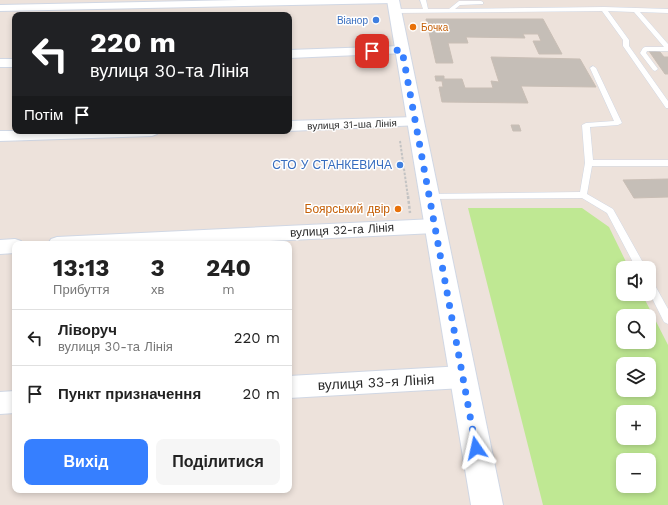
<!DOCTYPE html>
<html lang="uk">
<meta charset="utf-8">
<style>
body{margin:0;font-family:"Work Sans",sans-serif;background:#f6f6f6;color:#222;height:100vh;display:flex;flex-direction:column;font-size:15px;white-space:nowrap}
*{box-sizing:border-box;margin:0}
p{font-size:13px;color:#767676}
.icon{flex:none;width:22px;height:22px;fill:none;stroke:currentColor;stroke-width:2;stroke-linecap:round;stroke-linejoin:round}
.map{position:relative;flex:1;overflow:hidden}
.details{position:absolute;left:12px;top:241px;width:280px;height:252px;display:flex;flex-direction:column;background:#fff;border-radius:8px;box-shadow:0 2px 6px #0003}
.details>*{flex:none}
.hud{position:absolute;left:12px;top:12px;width:280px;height:122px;border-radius:8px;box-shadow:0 2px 6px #0003;background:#202124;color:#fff;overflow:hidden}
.tools{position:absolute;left:616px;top:261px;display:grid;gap:8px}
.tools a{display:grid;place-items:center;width:40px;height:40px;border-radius:8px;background:#fff;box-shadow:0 2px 6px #0003;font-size:20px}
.pin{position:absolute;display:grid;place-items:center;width:34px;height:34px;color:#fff;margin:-17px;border-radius:8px;box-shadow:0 2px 6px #0006}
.me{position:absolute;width:44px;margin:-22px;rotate:349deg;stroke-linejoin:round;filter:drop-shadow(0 0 3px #0008)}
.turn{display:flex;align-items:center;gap:14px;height:84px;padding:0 12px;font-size:18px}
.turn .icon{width:52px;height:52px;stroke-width:2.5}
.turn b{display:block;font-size:28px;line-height:34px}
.then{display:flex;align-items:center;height:38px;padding:0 12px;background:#0003;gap:8px;font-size:15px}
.eta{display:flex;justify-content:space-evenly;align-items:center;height:68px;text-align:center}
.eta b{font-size:24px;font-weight:700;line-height:28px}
.action{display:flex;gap:8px;margin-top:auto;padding:8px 12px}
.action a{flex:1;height:46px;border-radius:8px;background:#367fff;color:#fff;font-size:16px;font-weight:700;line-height:46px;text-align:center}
.action a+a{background:#f6f6f6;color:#222}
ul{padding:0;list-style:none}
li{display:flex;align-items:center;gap:12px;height:56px;padding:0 12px;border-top:1px solid #e0e0e0}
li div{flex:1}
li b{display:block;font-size:15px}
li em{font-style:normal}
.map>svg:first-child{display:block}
.green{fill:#bfe893;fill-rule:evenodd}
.building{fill:#c5beb7;stroke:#c9beb5}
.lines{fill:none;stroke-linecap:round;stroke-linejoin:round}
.service-casing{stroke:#d0d7e4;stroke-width:1}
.minor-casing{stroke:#d0d7e4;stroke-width:2}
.secondary-casing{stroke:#d0d7e4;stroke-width:2}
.path-far1{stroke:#c3c3c3;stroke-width:2;stroke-dasharray:2.5 1.5;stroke-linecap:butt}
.path{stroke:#c3c3c3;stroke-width:2.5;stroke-dasharray:3 2;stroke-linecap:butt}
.service{fill:#fff;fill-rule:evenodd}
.minor{fill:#fff;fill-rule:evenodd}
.secondary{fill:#fff;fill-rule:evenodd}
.route{stroke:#367fff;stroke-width:7;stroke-dasharray:0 12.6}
.shop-dot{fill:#3f7fe0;stroke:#fff;stroke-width:1.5}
.food-dot{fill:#e8710a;stroke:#fff;stroke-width:1.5}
.labels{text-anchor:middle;stroke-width:3;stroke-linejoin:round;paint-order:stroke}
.far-shop-label{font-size:10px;fill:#366cbe;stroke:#fff;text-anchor:end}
.far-food-label{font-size:10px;fill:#c56008;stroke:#fff;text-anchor:start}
.far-street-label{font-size:10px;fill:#2a2a2a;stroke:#fff}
.shop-label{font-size:12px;fill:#366cbe;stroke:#fff;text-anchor:end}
.food-label{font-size:12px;fill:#c56008;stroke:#fff;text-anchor:end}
.street-label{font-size:12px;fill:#2a2a2a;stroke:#fff}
.near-street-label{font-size:14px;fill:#2a2a2a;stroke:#fff}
</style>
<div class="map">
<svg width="668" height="505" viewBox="0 0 668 505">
<rect width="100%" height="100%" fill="#ede2db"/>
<path class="green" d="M 468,208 L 582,208 L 609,227 L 629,268 L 623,268 L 623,294 L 642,294 L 668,345 L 668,505 L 543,505 ZM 623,316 L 649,316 L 649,342 L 623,342 ZM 623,364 L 649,364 L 649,390 L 623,390 ZM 623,412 L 649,412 L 649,438 L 623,438 ZM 623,460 L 649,460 L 649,486 L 623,486 Z"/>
<g class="building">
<polygon points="426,19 543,19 562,54 539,54 533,41 541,41 538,34 523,34 525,38 466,37 468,43 448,43 453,63 436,63"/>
<polygon points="649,51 660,52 664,57 668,57 668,74 665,74"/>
<polygon points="491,57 580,59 596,87 521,86 528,103 442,102 439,87 443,87 442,81 436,81 435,76 444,76 444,79 462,79 465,88 493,88 491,81 499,82"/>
<polygon points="511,125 519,125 521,131 513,131"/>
<polygon points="668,179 668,197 634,198 623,180"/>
</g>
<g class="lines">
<defs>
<g id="service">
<polygon points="420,0 426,0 428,9 449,9 459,1 481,1 483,2 483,4 460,5 455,9 604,7 668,9 668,13 640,12 668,44 668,51 647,51 646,53 658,69 655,71 653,70 640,53 643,48 645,47 664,47 634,12 608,11 629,40 629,46 668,101 668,108 666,108 623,46 623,40 602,11 395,13 392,11 395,9 423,9"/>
<polygon points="593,66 596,68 622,123 618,125 590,127 593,160 668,160 668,166 592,166 587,194 613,209 646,268 636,268 607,213 582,198 426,199 425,197 426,195 429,194 580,192 585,163 582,125 586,123 614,121 590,68"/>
<polygon points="649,279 652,280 668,309 668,324 664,322 649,292"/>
</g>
<g id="minor">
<polygon points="239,0 398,0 393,3 0,11 0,5"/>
<polygon points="402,46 406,47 408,50 406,53 289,58 289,50"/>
<rect x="0" y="59" width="15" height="8"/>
<polygon points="415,117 420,119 422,122 420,125 289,131 289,121"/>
<polygon points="0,131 159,131 157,134 152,136 0,141"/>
<polygon points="435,219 441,221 444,226 441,231 435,233 207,244 48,244 51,239 57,237"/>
<polygon points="15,239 21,241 23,244 15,244 15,253 0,254 0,240"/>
<polygon points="463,366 471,369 474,377 471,385 463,388 289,398 289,376"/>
<polygon points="15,391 15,413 0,414 0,392"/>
</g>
<polygon id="secondary" points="387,0 399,0 503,505 471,505"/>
</defs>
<use href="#service" class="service-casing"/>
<use href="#minor" class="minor-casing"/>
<use href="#secondary" class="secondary-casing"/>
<polyline class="path-far1" points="400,141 408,197"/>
<polyline class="path" points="408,196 410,213"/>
<use href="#service" class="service"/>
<use href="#minor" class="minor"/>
<use href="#secondary" class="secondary"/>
</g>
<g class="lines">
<polyline class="route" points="372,51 402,50 476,448"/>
</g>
<g class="shop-dot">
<circle cx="376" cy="20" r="4"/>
<circle cx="400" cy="165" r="4"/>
</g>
<g class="food-dot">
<circle cx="413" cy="27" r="4"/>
<circle cx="398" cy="209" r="4"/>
</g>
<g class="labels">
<g class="far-shop-label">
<text x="368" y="24">Віанор</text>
</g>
<g class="far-food-label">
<text x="421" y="31">Бочка</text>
</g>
<g class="far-street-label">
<text transform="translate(352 124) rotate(-2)" y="4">вулиця 31-ша Лінія</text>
</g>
<g class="shop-label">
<text x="392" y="169">СТО У СТАНКЕВИЧА</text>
</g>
<g class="food-label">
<text x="390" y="213">Боярський двір</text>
</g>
<g class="street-label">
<text transform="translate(342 230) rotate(-3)" y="4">вулиця 32-га Лінія</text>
</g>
<g class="near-street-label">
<text transform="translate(376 382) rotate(-3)" y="5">вулиця 33-я Лінія</text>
</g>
</g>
</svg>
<div class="tools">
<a><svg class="icon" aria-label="sound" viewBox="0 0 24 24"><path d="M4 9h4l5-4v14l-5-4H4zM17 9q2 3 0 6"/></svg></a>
<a><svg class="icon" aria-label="search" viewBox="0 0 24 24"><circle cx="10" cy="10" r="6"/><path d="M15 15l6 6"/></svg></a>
<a><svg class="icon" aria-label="layers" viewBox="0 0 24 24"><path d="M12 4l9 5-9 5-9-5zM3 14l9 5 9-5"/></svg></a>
<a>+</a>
<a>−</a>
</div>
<div class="pin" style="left:372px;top:51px;background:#d93025"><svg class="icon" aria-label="arrive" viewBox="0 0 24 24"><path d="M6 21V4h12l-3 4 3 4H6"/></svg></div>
<svg class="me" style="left:476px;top:448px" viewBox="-20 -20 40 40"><path d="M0-17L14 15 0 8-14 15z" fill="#367fff" stroke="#fff" stroke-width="4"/></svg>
<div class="hud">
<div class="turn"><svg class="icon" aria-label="left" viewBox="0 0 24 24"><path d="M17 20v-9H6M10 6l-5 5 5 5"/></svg><div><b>220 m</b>вулиця 30-та Лінія</div></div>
<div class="then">Потім<svg class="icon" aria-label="arrive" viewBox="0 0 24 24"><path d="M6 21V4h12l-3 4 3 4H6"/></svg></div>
</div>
<section class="details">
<div class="eta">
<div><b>13:13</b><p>Прибуття</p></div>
<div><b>3</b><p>хв</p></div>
<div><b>240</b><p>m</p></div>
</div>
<ul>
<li><svg class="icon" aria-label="left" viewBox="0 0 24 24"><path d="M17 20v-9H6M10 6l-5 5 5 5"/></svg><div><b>Ліворуч</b><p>вулиця 30-та Лінія</p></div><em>220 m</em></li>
<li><svg class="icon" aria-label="arrive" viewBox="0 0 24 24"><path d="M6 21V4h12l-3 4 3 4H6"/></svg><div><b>Пункт призначення</b></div><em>20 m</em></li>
</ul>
<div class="action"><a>Вихід</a><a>Поділитися</a></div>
</section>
</div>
